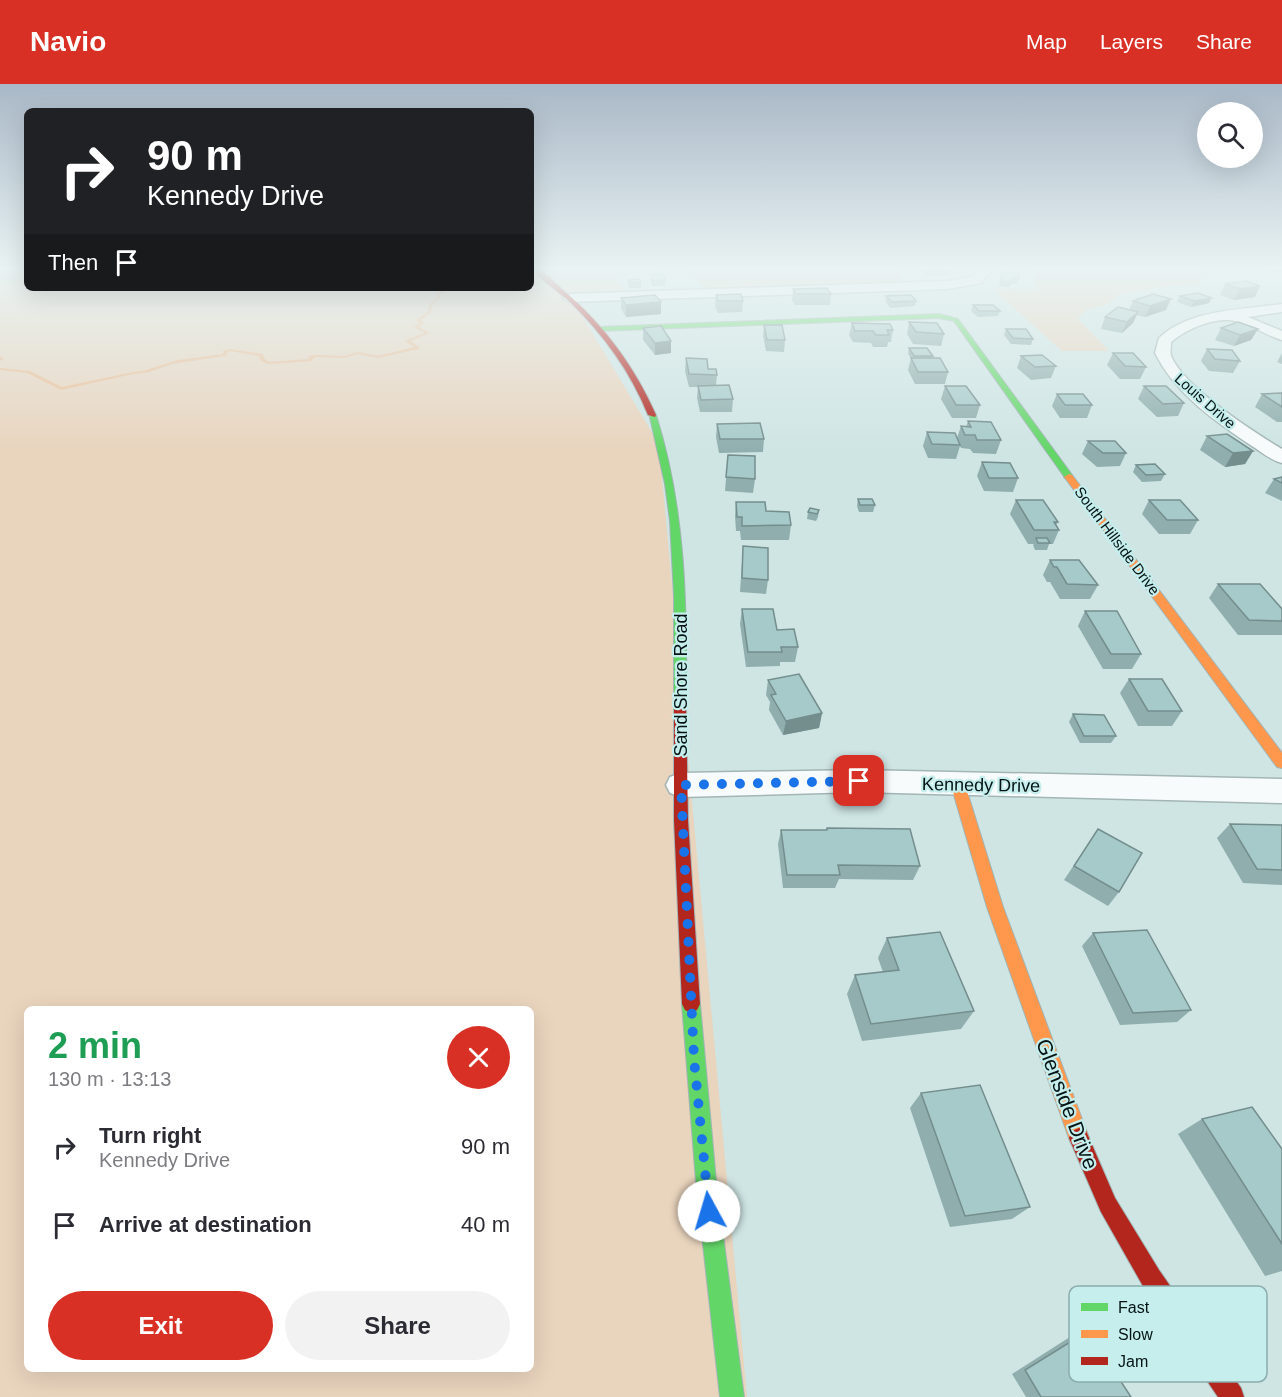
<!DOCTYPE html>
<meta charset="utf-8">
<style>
body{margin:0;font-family:Arial,sans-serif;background:#f2f2f3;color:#2b2b33;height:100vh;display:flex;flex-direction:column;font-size:22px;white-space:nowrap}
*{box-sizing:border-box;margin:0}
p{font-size:20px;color:#7c7c81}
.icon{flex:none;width:33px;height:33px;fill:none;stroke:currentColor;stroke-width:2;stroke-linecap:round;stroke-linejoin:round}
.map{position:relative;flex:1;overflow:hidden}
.sheet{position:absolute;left:24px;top:922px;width:510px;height:366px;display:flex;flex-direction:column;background:#fff;border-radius:9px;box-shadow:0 6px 24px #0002}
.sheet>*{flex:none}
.hud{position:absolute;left:24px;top:24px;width:510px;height:183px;border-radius:9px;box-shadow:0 6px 24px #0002;background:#202124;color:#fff;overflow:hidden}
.buttons{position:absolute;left:1197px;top:18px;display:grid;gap:12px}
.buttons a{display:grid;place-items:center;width:66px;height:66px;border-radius:50%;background:#fff;box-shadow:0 6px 24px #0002;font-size:30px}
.pin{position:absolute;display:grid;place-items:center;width:51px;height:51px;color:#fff;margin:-26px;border-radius:12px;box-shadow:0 3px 9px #0006}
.me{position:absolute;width:66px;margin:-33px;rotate:354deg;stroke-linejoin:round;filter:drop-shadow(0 0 4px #0008)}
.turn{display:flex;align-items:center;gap:21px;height:126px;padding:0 24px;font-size:27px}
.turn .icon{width:78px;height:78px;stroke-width:2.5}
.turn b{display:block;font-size:42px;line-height:51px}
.then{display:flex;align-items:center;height:57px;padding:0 24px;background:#0003;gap:12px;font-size:22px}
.round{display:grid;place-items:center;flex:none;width:63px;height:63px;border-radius:32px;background:#f2f2f3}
.head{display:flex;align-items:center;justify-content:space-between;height:102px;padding:0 24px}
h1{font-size:36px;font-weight:600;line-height:45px;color:#1e9e55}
.cta{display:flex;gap:12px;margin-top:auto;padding:12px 24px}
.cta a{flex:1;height:69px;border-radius:36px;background:#d93025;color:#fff;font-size:24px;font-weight:600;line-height:69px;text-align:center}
.cta a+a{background:#f2f2f3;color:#2b2b33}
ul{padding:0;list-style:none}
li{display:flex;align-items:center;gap:18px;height:78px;padding:0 24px}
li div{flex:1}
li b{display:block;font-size:22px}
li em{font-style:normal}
header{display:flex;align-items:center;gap:36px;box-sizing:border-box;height:84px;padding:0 30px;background:#d93025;color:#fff}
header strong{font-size:28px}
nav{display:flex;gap:33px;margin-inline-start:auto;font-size:21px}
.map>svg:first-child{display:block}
.green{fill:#e9d4bd;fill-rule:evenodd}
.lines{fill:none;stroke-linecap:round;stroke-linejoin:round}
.stream{fill:#ecbe96;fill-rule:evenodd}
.street-casing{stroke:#a3b5b5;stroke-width:3}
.fast-casing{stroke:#a3b5b5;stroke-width:2}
.slow-casing{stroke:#a3b5b5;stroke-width:2}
.jam-casing{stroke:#a3b5b5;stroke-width:2}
.street{fill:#f8fbfb;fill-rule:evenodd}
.fast{fill:#63d668;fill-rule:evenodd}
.slow{fill:#ff974d;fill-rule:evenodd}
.jam{fill:#b3261e;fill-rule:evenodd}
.wall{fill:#8faead}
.shaded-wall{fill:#748d8d}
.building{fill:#a6cac9;stroke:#748d8d;stroke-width:1.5}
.route{stroke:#1a73e8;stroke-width:10;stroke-dasharray:0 18}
.labels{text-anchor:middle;stroke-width:4.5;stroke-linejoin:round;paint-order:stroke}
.far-street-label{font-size:15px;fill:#051313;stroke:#c5eeed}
.street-label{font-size:18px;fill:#051313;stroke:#c5eeed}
.near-street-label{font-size:21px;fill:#051313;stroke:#c5eeed}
.key{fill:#c5eeed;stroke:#8bacac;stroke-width:1.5}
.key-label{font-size:16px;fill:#051313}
</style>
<header>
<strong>Navio</strong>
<nav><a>Map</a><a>Layers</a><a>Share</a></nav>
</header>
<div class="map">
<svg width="1282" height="1313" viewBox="0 0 1282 1313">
<rect width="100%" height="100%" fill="#cee5e4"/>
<g class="green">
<path d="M 0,185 L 27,185 L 27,204 L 531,204 L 531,185 L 894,185 L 907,202 L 709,208 L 689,185 L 612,190 L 627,211 L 572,215 L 659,360 L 747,1313 L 0,1313 ZM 27,926 L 531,926 L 531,1286 L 27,1286 Z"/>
<polygon points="1035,185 1202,185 1201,200 1160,203 1118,211 1108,220 1086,226 1078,235 1109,267 1062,267 993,205 1035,206"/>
</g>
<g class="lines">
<g class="stream">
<polygon points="445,204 450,204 439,211 441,213 433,220 431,229 421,236 424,239 419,243 430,249 411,257 419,263 419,265 378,274 358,270 344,274 315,273 311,277 268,280 260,276 259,272 230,267 227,269 227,271 225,272 172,280 149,288 133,290 61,306 27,289 0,286 0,284 30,287 62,303 133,288 143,287 178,276 223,270 223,267 230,265 263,270 264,274 269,278 309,275 309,272 315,271 344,272 358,268 378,272 414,263 406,258 406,256 424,249 414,243 419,239 416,236 428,227 429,220 437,213 435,210"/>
<polygon points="0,272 4,275 0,277"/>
</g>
<defs>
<g id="street">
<polygon points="980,185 993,185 981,199 948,205 570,218 563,214 570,210 948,197 972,193"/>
<path d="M 1282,220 L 1282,228 L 1248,233 L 1282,247 L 1282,256 C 1266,252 1244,236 1228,236 C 1210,235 1185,246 1171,258 C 1171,263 1170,268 1171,272 C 1185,304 1252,347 1282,365 L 1282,379 C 1270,376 1260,367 1249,360 C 1213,336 1175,309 1155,269 L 1159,254 C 1190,225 1242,226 1282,220 Z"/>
<polygon points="859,686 1282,695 1282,719 859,708 681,713 670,709 666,701 670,693 681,689"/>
</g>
<g id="fast">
<polygon points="939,230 958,235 1072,391 1072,395 1066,395 954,237 939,234 598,247 595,245 598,243"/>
<path d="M 649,329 L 656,331 C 686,426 687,523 686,622 L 680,627 L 674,622 L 674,512 L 670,437 L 665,400 Z"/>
<polygon points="691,911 697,914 700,920 716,1097 744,1313 720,1313 696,1097 682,920 685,914"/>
</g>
<g id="slow">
<polygon points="1069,390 1072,391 1282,669 1282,684 1277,683 1066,395 1064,393"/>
<polygon points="958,696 963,697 965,701 1003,823 1089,1054 1086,1061 1079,1064 1072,1061 1069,1054 987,823 951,701 953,697"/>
</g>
<g id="jam">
<path d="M 531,185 C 543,185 553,197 562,205 C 603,240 634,281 656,331 L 655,333 L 648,331 C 630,287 604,251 570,218 C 557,207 543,197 531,185 Z"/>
<polygon points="680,617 686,622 688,736 700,920 697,926 691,929 685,926 682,920 674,736 674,622"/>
<polygon points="1079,1044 1086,1047 1115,1114 1159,1186 1241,1304 1244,1313 1218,1313 1143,1202 1101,1128 1069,1054 1072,1047"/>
</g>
</defs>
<use href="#street" class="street-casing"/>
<use href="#fast" class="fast-casing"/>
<use href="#slow" class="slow-casing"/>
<use href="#jam" class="jam-casing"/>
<use href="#street" class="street"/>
<use href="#fast" class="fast"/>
<use href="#slow" class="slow"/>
<use href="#jam" class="jam"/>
</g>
<g class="wall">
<polygon points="921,185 948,185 949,186 948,191 926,192 920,187"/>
<polygon points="1256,185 1282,185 1282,188 1259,187"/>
<polygon points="1002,188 1019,195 1017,200 1011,200 1009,203 999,202"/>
<polygon points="651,191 665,196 665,202 652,202 651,196"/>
<polygon points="628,196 641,198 641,204 629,204 628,201"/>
<polygon points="1246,197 1255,213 1234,216 1220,211 1225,200"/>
<polygon points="793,205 831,210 830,221 795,221 792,216"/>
<polygon points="716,211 743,217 742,228 718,229 715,222"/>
<polygon points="886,212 916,217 915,222 890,224 885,217"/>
<polygon points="1180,212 1209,219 1191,223 1177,218"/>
<polygon points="621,214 661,218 661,230 626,233 621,225"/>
<polygon points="1133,217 1166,226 1145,233 1137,231 1133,239 1122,249 1101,245 1105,233 1129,226"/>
<polygon points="973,221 1000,227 998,232 978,233 971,227"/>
<polygon points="909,238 944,250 941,262 913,260 907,250"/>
<polygon points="852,239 893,246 891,258 888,258 887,263 873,263 871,259 853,258 849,251"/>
<polygon points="764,241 785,256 784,268 766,267 763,252"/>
<polygon points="643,244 671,269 655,271 643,256"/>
<polygon points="1221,244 1258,245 1251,256 1234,262 1215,256"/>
<polygon points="1006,245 1033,255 1031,261 1011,260 1004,251"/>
<polygon points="909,264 933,272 932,274 948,288 945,300 915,300 908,286 911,274 908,270"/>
<polygon points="1207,265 1240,277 1233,289 1209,287 1201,277"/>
<polygon points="1113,269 1146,283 1140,295 1120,295 1107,281"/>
<polygon points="1282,269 1282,280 1277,278"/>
<polygon points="1021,272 1056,282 1051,294 1031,296 1017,284"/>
<polygon points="686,274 708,285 717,291 716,301 733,315 732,328 700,328 697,314 698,303 689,303 685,287"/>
<polygon points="945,302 980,321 976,334 952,334 941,315"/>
<polygon points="1144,302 1184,319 1178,332 1157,333 1138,315"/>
<polygon points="1282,309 1282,338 1277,338 1255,323 1262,310"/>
<polygon points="1057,310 1092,321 1087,334 1060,334 1052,322"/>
<polygon points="968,337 1001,356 996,370 973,369 970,365 961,364 960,362 956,375 928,374 923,362 927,348 957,354 961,342 966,343"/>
<polygon points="717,340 764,355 763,368 719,369 716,353"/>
<polygon points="1207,352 1253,367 1245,380 1225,383 1200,366"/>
<polygon points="1088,357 1126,369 1120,382 1097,383 1082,370"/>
<polygon points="728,371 755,395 753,409 725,407"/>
<polygon points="982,378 1018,394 1013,408 984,407 977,392"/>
<polygon points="1136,381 1165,390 1161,397 1142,398 1133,388"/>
<polygon points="1282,393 1282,417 1265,409 1274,395"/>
<polygon points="858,415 875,421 873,428 859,428 857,422"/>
<polygon points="1016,416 1058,438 1056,441 1059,446 1053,460 1049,460 1047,466 1035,466 1033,461 1034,460 1028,460 1010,430"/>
<polygon points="1149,416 1198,436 1190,450 1159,450 1142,430"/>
<polygon points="736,418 766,427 791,441 789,456 741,456 740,447 736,447 735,432"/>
<polygon points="819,426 818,433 816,437 807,435 808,428"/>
<polygon points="743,462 768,496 766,510 740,508"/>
<polygon points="1050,476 1098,501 1090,515 1060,515 1050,498 1047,498 1043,491"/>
<polygon points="1218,500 1282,525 1282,551 1238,551 1209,514"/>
<polygon points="742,525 777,546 798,563 795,578 780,578 780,582 746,583 740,540"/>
<polygon points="1085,527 1141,570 1132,585 1103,585 1078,542"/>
<polygon points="1129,595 1182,627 1172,642 1138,642 1120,609"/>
<polygon points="768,596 822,629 819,644 783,651 769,626 770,618 766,611"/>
<polygon points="1073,630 1116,652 1111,659 1080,659 1069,638"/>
<polygon points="1230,740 1282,741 1282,801 1243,799 1217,754"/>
<polygon points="827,744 920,782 913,796 839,795 835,804 783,804 778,760 781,746 827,746"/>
<polygon points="1098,745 1119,808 1108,822 1064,796"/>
<polygon points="1093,849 1191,926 1177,938 1120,941 1082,862"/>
<polygon points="887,854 974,927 961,945 862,957 847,910 855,891 883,888 878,874"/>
<polygon points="921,1009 1030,1123 1012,1135 950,1143 910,1024"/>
<polygon points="1202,1035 1282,1065 1282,1187 1265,1192 1178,1050"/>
<polygon points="1088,1247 1131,1313 1026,1313 1012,1290 1073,1251"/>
</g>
<g class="shaded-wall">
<polygon points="1260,202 1255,213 1234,216 1240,205"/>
<polygon points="1212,214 1209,219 1191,223 1194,217"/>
<polygon points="1171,215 1166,226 1145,233 1150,222"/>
<polygon points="661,218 661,230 626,233 626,221"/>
<polygon points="1138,228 1133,239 1122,249 1127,238"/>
<polygon points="1258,245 1251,256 1234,262 1240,251"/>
<polygon points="671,257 671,269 655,271 655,259"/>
<polygon points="1253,367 1245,380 1225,383 1233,369"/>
<polygon points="822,629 819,644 783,651 786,637"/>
</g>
<g class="building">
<polygon points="925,185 948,185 949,186 927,187"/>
<polygon points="1002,188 1019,190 1019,195 1013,194 1010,198 1001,197"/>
<polygon points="663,190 665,196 652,197 651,191"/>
<polygon points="639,195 641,198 629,199 628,196"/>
<polygon points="1246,197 1260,202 1240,205 1225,200"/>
<polygon points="827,204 831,210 796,210 793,205"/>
<polygon points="1198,209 1212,214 1194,217 1180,212"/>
<polygon points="741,210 743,217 718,217 716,211"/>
<polygon points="1153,210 1171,215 1150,222 1133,217"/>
<polygon points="655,211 661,218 626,221 621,214"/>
<polygon points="911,211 916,217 892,218 886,212"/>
<polygon points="973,221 993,221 1000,227 979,227"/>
<polygon points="1118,223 1138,228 1127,238 1105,233"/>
<polygon points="909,238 937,239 944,250 916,248"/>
<polygon points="1238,238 1258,245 1240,251 1221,244"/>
<polygon points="852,239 890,240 893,246 887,246 889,251 876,251 873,247 855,247"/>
<polygon points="764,241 782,241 785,256 767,256"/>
<polygon points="661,242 671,257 655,259 643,244"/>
<polygon points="1006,245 1026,245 1033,255 1013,254"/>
<polygon points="909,264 927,264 933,272 914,272"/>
<polygon points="1207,265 1232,266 1240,277 1215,275"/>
<polygon points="1113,269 1133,269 1146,283 1125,282"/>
<polygon points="1042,271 1056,282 1035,283 1021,272"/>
<polygon points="686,274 707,275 708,285 716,285 717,291 689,290"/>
<polygon points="911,274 940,274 948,288 918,288"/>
<polygon points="729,301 733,315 701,316 698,302"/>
<polygon points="945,302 966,302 980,321 956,321"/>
<polygon points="1144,302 1166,302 1184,319 1163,320"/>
<polygon points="1282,309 1282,323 1262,310"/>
<polygon points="1057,310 1083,310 1092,321 1065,321"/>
<polygon points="968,337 991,338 1001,356 977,356 975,351 965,351 961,342 971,343"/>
<polygon points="760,339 764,355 720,355 717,340"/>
<polygon points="927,348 955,349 960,361 932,360"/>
<polygon points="1227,350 1253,367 1233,369 1207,352"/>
<polygon points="1088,357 1115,357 1126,369 1103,369"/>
<polygon points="728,371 755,372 755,395 726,393"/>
<polygon points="982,378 1010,379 1018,394 989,394"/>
<polygon points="1155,380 1165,390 1146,391 1136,381"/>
<polygon points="1282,393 1282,399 1274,395"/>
<polygon points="858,415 872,415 875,421 860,421"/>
<polygon points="1016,416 1043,416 1058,438 1054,438 1059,446 1034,446"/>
<polygon points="1149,416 1180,416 1198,436 1167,436"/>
<polygon points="736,418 765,418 766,427 789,428 791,441 742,442 742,433 737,433"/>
<polygon points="810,424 819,426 817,430 808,428"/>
<polygon points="1036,454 1047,454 1050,459 1038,459"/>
<polygon points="743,462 768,464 768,496 742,494"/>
<polygon points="1050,476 1079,476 1098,501 1067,500 1057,483 1054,483"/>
<polygon points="1218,500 1260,500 1282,525 1282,537 1249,536"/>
<polygon points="742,525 773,525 777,546 794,545 798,563 781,563 782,568 748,568"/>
<polygon points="1085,527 1117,527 1141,570 1111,570"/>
<polygon points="799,590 822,629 786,637 771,611 776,610 768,596"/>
<polygon points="1129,595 1162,595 1182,627 1148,627"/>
<polygon points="1073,630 1104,631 1116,652 1084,652"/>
<polygon points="1230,740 1282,741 1282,786 1257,785"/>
<polygon points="827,744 910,745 920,782 838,781 840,791 787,791 781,746 827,746"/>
<polygon points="1098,745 1142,769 1119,808 1074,782"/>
<polygon points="1147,846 1191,926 1133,929 1093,849"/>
<polygon points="940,848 974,927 871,940 855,891 899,886 887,854"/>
<polygon points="980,1001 1030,1123 965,1132 921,1009"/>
<polygon points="1252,1023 1282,1065 1282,1160 1202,1035"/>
<polygon points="1088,1247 1131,1313 1041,1313 1025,1286"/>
</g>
<linearGradient id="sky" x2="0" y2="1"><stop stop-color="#a9b8c7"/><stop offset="0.5" stop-color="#e9f3f3"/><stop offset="1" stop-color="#e9f3f3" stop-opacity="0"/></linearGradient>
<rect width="1282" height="369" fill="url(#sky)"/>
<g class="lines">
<polyline class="route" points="709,1127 694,975 681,701 859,697"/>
</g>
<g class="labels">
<g class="far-street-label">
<text transform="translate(1205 317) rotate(41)" y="5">Louis Drive</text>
<text transform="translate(1117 457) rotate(53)" y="5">South Hillside Drive</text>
</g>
<g class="street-label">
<text transform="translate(681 601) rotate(-90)" y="6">Sand Shore Road</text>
<text transform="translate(981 701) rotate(1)" y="6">Kennedy Drive</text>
</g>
<g class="near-street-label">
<text transform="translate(1067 1020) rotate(69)" y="7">Glenside Drive</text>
</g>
</g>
<rect x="1069" y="1202" width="198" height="96" rx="9" class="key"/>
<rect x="1081" y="1219" width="27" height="8" fill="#63d668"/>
<rect x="1081" y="1246" width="27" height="8" fill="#ff974d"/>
<rect x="1081" y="1273" width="27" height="8" fill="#b3261e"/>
<g class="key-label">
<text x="1118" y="1229">Fast</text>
<text x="1118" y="1256">Slow</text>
<text x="1118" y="1283">Jam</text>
</g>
</svg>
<div class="buttons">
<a><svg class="icon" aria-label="search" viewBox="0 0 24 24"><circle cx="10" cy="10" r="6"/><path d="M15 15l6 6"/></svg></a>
</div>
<div class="pin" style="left:859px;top:697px;background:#d93025"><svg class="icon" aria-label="arrive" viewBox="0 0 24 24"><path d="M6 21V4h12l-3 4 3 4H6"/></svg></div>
<svg class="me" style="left:709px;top:1127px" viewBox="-20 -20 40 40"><circle r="19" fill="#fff"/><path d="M0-13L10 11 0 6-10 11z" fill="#1a73e8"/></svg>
<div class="hud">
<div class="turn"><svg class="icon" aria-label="right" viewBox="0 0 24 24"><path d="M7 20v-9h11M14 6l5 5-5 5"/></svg><div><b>90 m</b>Kennedy Drive</div></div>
<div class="then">Then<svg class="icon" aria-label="arrive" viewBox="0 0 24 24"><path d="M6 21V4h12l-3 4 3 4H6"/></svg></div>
</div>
<section class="sheet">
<div class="head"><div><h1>2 min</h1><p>130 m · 13:13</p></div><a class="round" style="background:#d93025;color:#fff"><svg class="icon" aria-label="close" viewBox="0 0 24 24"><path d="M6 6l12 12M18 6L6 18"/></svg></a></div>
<ul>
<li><svg class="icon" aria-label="right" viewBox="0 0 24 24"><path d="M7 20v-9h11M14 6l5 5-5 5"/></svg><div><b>Turn right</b><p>Kennedy Drive</p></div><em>90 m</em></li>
<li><svg class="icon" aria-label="arrive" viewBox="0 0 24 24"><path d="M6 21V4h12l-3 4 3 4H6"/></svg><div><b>Arrive at destination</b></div><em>40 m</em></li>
</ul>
<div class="cta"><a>Exit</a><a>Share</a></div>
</section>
</div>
